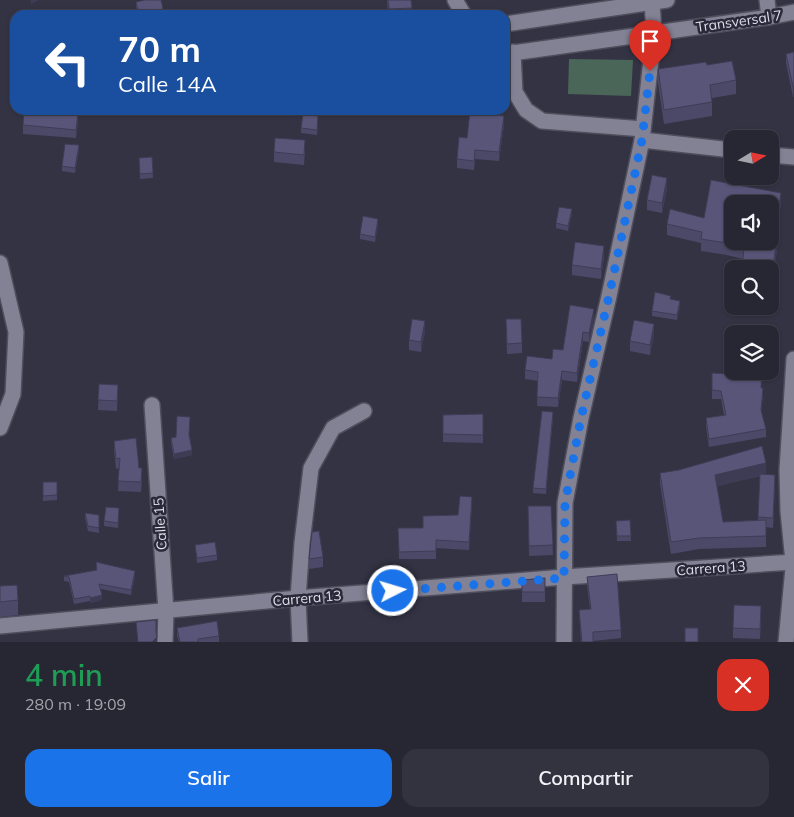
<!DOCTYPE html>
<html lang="es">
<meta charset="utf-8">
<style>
body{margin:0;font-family:Mulish,sans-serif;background:#33323f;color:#f1f3f6;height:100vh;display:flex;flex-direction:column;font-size:19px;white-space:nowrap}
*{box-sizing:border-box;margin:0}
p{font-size:16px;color:#a4a5ac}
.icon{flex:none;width:28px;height:28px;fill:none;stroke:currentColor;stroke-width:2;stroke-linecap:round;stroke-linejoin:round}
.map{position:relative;height:642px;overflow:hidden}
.sheet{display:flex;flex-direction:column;background:#272633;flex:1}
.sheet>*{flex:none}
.guide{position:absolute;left:10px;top:10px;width:500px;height:105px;border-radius:15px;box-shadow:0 1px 4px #0004,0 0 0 1px #43434e;background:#1a4fa0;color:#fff;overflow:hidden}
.needle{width:32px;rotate:80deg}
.tools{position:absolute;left:724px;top:130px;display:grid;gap:10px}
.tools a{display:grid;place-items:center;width:55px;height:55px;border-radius:10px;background:#272633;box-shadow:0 1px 4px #0004,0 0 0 1px #43434e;font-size:25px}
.pin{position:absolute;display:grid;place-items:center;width:42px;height:42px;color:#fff;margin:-51px -21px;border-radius:50% 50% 50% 0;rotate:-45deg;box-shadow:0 0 5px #0007}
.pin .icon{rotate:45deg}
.me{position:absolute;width:55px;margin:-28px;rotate:85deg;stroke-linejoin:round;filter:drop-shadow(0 0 4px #0008)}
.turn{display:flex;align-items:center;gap:18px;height:105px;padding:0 25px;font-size:22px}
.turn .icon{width:65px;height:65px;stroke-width:2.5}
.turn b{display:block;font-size:35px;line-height:42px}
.round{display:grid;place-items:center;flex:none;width:52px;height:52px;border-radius:15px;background:#33323f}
.headline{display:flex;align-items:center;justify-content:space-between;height:85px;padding:0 25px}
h1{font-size:30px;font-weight:600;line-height:38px;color:#1e9e55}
.button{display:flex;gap:10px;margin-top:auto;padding:10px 25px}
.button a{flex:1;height:58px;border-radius:15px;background:#1a73e8;color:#fff;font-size:20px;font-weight:600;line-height:58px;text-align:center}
.button a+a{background:#33323f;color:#f1f3f6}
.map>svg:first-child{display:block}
.green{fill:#4a6658}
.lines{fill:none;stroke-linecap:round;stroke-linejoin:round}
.minor-casing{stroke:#4f4e5c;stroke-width:18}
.minor{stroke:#838295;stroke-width:15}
.wall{fill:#4c4968;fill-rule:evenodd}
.shaded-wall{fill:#3e3c55}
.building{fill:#585579;stroke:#3e3c55;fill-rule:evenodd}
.route{stroke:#1a73e8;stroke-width:9;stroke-dasharray:0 16.2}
.labels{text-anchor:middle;stroke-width:5;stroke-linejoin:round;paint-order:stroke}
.street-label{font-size:14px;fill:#dfdfea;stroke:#2a2939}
</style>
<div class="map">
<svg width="794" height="642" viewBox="0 0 794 642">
<rect width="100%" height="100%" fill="#343344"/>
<polygon class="green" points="569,59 633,60 631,96 568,94"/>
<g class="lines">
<defs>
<g id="minor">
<polyline points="455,0 464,15"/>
<polyline points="767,0 769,17"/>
<polyline points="505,24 667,0"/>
<polyline points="513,52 515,92 526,110 542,121 643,129"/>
<polyline points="505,54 769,17 794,12"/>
<polyline points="642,140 732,150"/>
<polyline points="770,155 794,157"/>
<polyline points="0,263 16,332 13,394 0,428"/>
<polyline points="152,405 166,611 165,642"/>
<polyline points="793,562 788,511 787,470 794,359"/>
<polyline points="0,626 298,598 564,577 794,562"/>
<polyline points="300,642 298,598 302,543 311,468 333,428 364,411"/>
<polyline points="564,642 565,503 581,418 609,296 642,140 654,33 652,2"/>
<polyline points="786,642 794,557"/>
</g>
</defs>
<use href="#minor" class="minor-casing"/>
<use href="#minor" class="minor"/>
</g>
<g class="wall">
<polygon points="387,0 411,0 412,15 388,15"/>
<polygon points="136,2 163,14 160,15 138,15 136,7"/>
<polygon points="794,52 794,96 793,97 786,63 786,54"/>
<polygon points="15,63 15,91 11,73 11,64"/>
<polygon points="707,65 736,80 736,94 712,98 712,116 664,124 658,83 658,69"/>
<polygon points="78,121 76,138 23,134 23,125"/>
<polygon points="318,121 317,135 301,133 301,128"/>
<polygon points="504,125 499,161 475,159 474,170 457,168 457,159 467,138"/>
<polygon points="79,150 75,173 62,171 62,166"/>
<polygon points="305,150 304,165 274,162 274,152"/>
<polygon points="152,157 153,178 140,179 139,163"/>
<polygon points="667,188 662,213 647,210 647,200"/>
<polygon points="781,204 777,230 778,241 770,302 770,269 743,259 727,255 701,251 701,243 667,235 667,224"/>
<polygon points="572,214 568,231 556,228 556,223"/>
<polygon points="378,224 375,242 360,239 360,234"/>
<polygon points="604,256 601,279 572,275 572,265"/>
<polygon points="671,299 680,306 677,320 652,316 652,311"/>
<polygon points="594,318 589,342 583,341 577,382 562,380 558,407 537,406 538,381 525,379 525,370 552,359 563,350"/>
<polygon points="506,319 522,343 522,353 507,354"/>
<polygon points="425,331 421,352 409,350 409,340"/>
<polygon points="654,334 650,355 630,351 630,341"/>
<polygon points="712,373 761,388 763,396 761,412 766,429 766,437 709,447 706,427 706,418 724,415 721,399 712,399"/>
<polygon points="99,384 118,385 117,411 98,410"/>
<polygon points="483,414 483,443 443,442 443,415"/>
<polygon points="553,417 546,494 533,493 533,488"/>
<polygon points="190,436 192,455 174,459 171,443 171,438"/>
<polygon points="114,441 142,478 141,492 118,491 119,468 116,469 114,450"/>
<path d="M 660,473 L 766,474 L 775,485 L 773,528 L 766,527 L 766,547 L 699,549 L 671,554 L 660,484 ZM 760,476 L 758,520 L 723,522 L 717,486 Z"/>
<polygon points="43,482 57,482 57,500 43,501"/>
<polygon points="472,504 469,550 436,548 436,559 399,559 398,528 423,528 458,515"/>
<polygon points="528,506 551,506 553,555 529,556"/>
<polygon points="85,513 99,515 99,533 88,531 85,518"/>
<polygon points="119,514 118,528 104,526 104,521"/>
<polygon points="630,520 631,541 617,541 616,521"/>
<polygon points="195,545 217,555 217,560 197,563"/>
<polygon points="323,557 323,567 309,569 309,559"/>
<polygon points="96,562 135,576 131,595 101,589 102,600 90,603 90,601 74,604 69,582 64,581 64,576 96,570"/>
<polygon points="587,577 621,630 621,638 593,641 593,642 581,642 579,610 590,609 587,585"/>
<polygon points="545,578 545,602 522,602 522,580"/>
<polygon points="0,586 18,600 18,615 0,617"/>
<polygon points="761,616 760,639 733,638 733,628"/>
<polygon points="177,628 219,636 219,642 179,642 177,636"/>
</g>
<g class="shaded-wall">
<polygon points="31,0 39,0 31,4"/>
<polygon points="163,9 163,14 160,15 139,15"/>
<polygon points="794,86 794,96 793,97 793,87"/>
<polygon points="78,113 78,121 76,138 76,130"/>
<polygon points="504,116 504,125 499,161 499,152"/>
<polygon points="79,145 79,150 75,173 75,168"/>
<polygon points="667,178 667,188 662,213 662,203"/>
<polygon points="781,193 781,204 775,241 775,230"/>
<polygon points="572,209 572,214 568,231 568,226"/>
<polygon points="378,219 378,224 375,242 375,237"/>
<polygon points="778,230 778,241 770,302 770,290"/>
<polygon points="604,246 604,256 601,279 601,269"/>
<polygon points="680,301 680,306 677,320 677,315"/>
<polygon points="594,309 594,318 589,342 589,333"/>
<polygon points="425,321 425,331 421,352 421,342"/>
<polygon points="654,324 654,334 650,355 650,345"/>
<polygon points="583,332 583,341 577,382 577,373"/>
<polygon points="562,371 562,380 558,407 558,398"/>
<polygon points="192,450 192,455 174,459 174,454"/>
<polygon points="766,463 766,474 715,487 715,475"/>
<polygon points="472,497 472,504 469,550 469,542"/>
<polygon points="135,571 135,576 131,595 131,590"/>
<polygon points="102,595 102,600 90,603 90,598"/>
<polygon points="157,637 157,642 152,642 156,639"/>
</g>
<g class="building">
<polygon points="145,0 161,0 163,9 139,15 136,2"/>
<polygon points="388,0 411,0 412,8 389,9"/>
<polygon points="794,52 794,86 793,87 786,54"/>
<polygon points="732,61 736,80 710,85 712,102 664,110 658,69 706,62 707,65"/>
<polygon points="15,63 15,82 11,64"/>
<polygon points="24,110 48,110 78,113 76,130 23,125"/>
<polygon points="470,111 504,116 499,152 475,150 474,161 457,159 459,137 467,138"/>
<polygon points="303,114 318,116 317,130 301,128"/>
<polygon points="275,138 305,140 304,155 274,152"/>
<polygon points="65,144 79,145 75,168 62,166"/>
<polygon points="152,157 153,173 140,174 139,158"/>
<polygon points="652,175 667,178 662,203 647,200"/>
<path d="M 711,180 L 781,193 L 775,230 L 778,230 L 770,290 L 770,269 L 742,269 L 744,248 L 727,243 L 701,239 L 702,232 L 667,224 L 670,209 L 704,218 ZM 732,204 L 770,204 L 770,241 L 732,241 Z"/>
<polygon points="559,207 572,209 568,226 556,223"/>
<polygon points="363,216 378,219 375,237 360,234"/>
<polygon points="575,242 604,246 601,269 572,265"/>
<polygon points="655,292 671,296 670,299 680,301 677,315 652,311"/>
<polygon points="570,305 594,309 589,333 583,332 577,373 562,371 558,398 537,397 538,372 525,370 527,356 552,359 553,349 563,350"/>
<polygon points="412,319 425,321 421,342 409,340"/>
<polygon points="506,319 521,319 522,343 507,344"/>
<polygon points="634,320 654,324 650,345 630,341"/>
<polygon points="732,348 732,371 762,371 761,388 763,388 761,410 766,429 709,439 706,418 726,415 721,391 712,390 712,373 729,374"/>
<polygon points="99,384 118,385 117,401 98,400"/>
<polygon points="542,411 553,412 546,489 533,488"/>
<polygon points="483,414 483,435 443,434 443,415"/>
<polygon points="177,416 190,417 189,435 192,450 174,454 171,438 176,437"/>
<polygon points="136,438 139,468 142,468 141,482 118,481 120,458 116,459 114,441"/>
<polygon points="762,446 766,463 715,475 723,522 766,520 766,536 699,538 671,542 660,473 679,470"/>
<polygon points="760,474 775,475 773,518 758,517"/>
<polygon points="43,482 57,482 57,495 43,496"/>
<polygon points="460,496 472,497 469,542 436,540 436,551 399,552 398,528 423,528 423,516 458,515"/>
<polygon points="528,506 551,506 553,545 529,546"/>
<polygon points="106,507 119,508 118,523 104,521"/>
<polygon points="85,513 99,515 99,528 88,526"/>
<polygon points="630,520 631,536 617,536 616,521"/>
<polygon points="319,531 323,557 309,559 312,532"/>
<polygon points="215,542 217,555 197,558 195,545"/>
<polygon points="96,562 135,571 131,590 99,584 102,595 90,598 90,596 74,599 69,577 64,576 97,570"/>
<polygon points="617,574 621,630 593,632 593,642 582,642 579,610 591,609 587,577"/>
<polygon points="545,578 545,592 522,592 522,580"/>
<polygon points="17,585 18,600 0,602 0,586"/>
<polygon points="734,605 761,606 760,629 733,628"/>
<polygon points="156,620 156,632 157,637 152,642 138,642 136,622"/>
<polygon points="217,621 219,636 198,639 198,642 180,642 177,628"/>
<rect x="685" y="628" width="13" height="14"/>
</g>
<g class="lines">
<polyline class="route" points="393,591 564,578 565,503 581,418 609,296 642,140 650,71"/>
</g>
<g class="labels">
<g class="street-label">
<text transform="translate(739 21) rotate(-8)" y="5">Transversal 7</text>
<text transform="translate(160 524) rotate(-94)" y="5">Calle 15</text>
<text transform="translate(711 568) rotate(-4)" y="5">Carrera 13</text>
<text transform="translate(307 598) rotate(-5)" y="5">Carrera 13</text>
</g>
</g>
</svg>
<div class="tools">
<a><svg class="needle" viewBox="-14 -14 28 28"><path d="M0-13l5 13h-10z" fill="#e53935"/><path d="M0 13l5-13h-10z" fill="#a4a5ac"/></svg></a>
<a><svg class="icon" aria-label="sound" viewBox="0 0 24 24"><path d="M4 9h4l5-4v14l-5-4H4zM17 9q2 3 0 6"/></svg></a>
<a><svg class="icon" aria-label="search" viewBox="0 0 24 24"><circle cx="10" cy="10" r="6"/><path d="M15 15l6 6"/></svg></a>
<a><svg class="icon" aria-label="layers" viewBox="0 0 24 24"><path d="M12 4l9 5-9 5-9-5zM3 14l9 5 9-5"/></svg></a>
</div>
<div class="pin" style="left:650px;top:71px;background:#d93025"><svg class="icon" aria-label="arrive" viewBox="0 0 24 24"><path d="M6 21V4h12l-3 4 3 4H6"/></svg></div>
<svg class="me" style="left:393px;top:591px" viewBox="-20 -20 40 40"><circle r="17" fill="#1a73e8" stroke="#fff" stroke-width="3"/><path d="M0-11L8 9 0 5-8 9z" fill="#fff"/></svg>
<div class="guide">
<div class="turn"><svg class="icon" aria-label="left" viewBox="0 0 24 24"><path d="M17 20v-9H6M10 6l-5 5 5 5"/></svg><div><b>70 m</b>Calle 14A</div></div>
</div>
</div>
<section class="sheet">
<div class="headline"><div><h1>4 min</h1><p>280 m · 19:09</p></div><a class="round" style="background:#d93025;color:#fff"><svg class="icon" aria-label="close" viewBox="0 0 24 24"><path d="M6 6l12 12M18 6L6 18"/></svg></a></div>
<div class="button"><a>Salir</a><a>Compartir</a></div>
</section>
